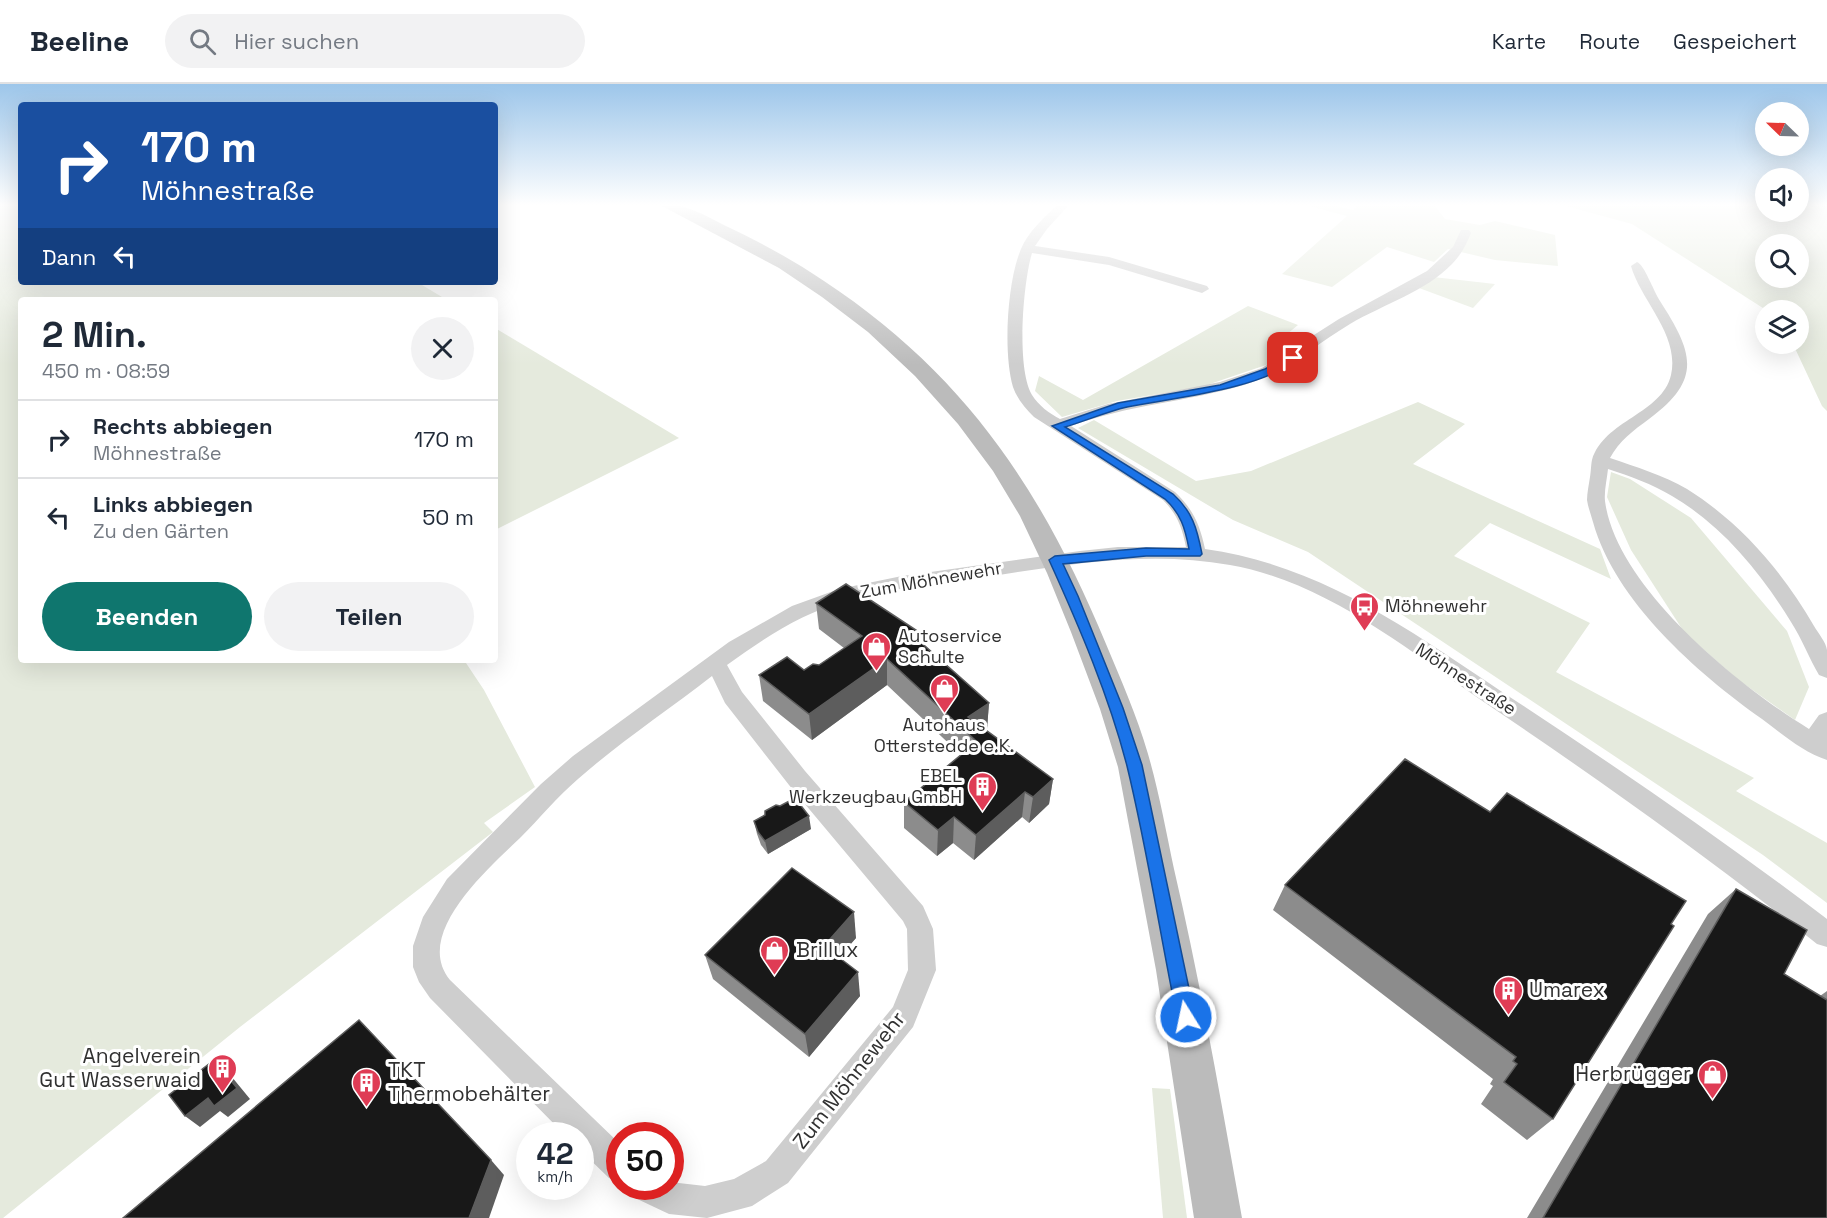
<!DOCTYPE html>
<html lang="de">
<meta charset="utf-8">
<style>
body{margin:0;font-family:"Space Grotesk",sans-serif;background:#f2f2f3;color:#1f2937;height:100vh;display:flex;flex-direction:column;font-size:22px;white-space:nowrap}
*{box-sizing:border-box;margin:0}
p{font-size:20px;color:#747a83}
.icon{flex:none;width:33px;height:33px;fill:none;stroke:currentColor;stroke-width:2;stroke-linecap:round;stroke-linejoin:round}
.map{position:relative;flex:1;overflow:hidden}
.sheet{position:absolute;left:18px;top:213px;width:480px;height:366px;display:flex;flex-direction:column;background:#fff;border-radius:6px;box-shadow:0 6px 24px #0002}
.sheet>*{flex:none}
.hud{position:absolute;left:18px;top:18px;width:480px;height:183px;border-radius:6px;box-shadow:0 6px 24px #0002;background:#1a4fa0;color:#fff;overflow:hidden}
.needle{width:39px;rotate:293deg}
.buttons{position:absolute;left:1755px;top:18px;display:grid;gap:12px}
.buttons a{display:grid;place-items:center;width:54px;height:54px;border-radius:50%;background:#fff;box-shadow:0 6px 24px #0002;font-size:30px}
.speed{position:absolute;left:516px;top:1038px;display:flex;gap:12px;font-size:30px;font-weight:700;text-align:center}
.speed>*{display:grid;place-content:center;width:78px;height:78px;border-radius:50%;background:#fff;box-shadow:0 6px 24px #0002;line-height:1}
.speed small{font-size:15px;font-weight:400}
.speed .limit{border:9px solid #d22;background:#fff;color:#111}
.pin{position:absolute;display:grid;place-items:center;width:51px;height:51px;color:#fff;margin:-26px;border-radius:12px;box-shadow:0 3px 9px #0006}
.me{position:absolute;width:66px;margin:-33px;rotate:350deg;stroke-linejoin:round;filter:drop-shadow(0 0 4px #0008)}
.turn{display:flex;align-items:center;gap:21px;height:126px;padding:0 24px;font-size:27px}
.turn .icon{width:78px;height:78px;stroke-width:2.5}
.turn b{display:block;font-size:42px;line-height:51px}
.then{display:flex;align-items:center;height:57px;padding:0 24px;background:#0003;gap:12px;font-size:22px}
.round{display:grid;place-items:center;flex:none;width:63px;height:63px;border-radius:32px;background:#f2f2f3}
.overview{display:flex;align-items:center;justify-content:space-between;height:102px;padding:0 24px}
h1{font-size:36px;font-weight:800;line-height:45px}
.action{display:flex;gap:12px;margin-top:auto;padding:12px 24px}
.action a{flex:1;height:69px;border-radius:36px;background:#0f766e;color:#fff;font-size:24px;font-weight:800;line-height:69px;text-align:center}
.action a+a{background:#f2f2f3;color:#1f2937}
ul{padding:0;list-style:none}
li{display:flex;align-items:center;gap:18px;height:78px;padding:0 24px;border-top:2px solid #e0e1e3}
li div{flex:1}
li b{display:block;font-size:22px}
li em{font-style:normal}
header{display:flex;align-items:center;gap:36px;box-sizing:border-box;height:84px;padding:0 30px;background:#fff;border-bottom:2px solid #e0e1e3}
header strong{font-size:28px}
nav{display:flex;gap:33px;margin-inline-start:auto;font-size:21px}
.search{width:420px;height:54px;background:#f2f2f3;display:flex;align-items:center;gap:15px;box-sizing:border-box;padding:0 21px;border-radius:33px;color:#747a83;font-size:22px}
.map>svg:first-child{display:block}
.green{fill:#e5eadd;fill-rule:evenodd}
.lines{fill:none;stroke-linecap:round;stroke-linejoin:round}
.minor{fill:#cecece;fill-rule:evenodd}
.secondary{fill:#bbb;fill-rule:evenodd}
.wall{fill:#8c8c8c}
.shaded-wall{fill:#5d5d5d}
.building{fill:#181818;stroke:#5d5d5d;stroke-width:1.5}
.route{fill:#1a73e8;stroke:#114b97;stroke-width:1.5}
.labels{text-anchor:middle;stroke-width:6;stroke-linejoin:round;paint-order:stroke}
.street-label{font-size:18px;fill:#313131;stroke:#fff}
.poi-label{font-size:18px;fill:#313131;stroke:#fff;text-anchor:start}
.near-poi-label{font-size:21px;fill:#313131;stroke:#fff;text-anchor:start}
.near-street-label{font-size:21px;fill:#313131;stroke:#fff}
</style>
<header>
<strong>Beeline</strong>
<div class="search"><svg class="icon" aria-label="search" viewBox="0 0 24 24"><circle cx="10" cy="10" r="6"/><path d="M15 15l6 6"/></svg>Hier suchen</div>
<nav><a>Karte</a><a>Route</a><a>Gespeichert</a></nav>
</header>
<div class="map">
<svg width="1827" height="1134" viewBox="0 0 1827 1134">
<rect width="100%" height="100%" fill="#fff"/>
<g class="green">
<polygon points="0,122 21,122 21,198 417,198 447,216 21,216 21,576 464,576 484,606 535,703 484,739 493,748 240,943 3,1134 0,1134"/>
<polygon points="1309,122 1337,122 1353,126 1357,122 1435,122 1445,135 1480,141 1495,137 1555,151 1558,182 1495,176 1448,165 1434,178 1387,163 1332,203 1282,190 1347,132"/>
<path d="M 1566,122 L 1765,122 L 1766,128 L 1798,128 L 1799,122 L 1827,122 L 1827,327 L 1822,322 L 1793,260 L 1798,260 L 1798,226 L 1766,226 L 1632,140 ZM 1766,160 L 1798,160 L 1798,194 L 1766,194 Z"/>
<polygon points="1433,193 1495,200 1473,224 1419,204"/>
<polygon points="1248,222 1298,241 1275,260 1294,267 1272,279 1204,302 1117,317 1062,333 1035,307 1039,292 1083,316"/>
<polygon points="495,244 679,354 495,446"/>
<polygon points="1418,318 1465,340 1413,380 1600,465 1611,495 1490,439 1454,472 1590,539 1556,588 1754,694 1736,707 1827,759 1827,819 1763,771 1308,468 1233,436 1078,344 1094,336 1196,397 1251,387"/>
<polygon points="1611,388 1630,395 1691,434 1787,547 1809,603 1795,636 1737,595 1684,548 1631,466 1607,413"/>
<polygon points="1152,1004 1170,1005 1187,1134 1163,1134"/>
</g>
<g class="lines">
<g class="minor">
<path d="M 1056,122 L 1068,122 L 1047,145 L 1035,162 L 1109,173 L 1207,202 L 1209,205 L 1202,209 L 1109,181 L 1032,169 C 1023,199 1016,284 1032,311 C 1039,322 1049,329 1060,335 L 1108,320 L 1220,298 L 1262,284 L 1339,235 L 1427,187 L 1453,163 L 1461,146 L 1469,146 L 1471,149 C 1466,161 1461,171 1452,180 C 1425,208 1384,220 1350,240 C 1314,262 1285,288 1244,301 C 1186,318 1127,321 1071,342 L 1175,408 C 1193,425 1200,441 1205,465 C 1327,482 1419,553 1519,619 C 1624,688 1727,759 1827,835 L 1827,863 L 1817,860 C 1708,773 1594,692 1478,614 C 1403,562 1323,497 1230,481 C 1147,466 1063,481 980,494 C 935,501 889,504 846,517 C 802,529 764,554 727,581 L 742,608 L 805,687 L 923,822 L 933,845 L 936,886 L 913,943 L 788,1099 L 752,1122 L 707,1134 L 669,1130 L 633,1113 L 628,1102 L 670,1102 L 670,1098 L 705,1102 L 734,1095 L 766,1077 L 893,923 L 908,886 L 907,845 L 903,837 L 789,701 L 725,619 L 712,592 C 667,627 620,658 578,695 C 557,713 540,734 520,754 C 490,783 412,850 450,896 L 620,1060 L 620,1099 L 609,1094 L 580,1066 L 580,1052 L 566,1052 L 430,914 L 419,898 L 413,883 L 413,862 L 423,833 L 447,795 L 541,700 L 573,672 L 729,558 L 792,522 L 839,505 L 902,492 L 1080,467 L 1118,463 L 1186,463 C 1182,443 1177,430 1163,416 L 1034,333 C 1026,325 1017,315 1013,303 C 1003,269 1007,198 1021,165 C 1028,148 1043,135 1056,122 Z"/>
<path d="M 1637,178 C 1644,180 1654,208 1660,217 C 1692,267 1704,295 1649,335 C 1634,346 1619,357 1610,374 C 1636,383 1663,391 1687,405 C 1740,438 1783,488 1814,542 C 1818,549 1826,558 1827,566 C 1827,575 1827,585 1827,594 L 1819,591 C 1809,574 1802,555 1791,538 C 1761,489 1722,441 1672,412 C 1652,400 1630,392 1608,385 C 1607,395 1604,407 1605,417 C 1616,503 1739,602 1809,645 L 1819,631 L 1827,628 L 1827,676 C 1803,668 1782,650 1762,635 C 1696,588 1615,517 1593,438 C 1591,431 1588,423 1587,416 C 1587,409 1589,400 1590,393 C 1591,388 1591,380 1592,376 C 1604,336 1662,330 1671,291 C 1680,251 1641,217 1631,182 Z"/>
</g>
<path class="secondary" d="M 662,122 C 670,122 679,121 687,124 C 700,128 714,136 726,142 C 760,158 793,176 824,197 C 965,290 1042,406 1106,560 C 1121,596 1137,632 1148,670 C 1159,708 1166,747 1174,785 C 1201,901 1221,1017 1242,1134 L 1194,1134 L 1156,886 L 1118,683 L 1100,625 L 1071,548 L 1047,489 L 1020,432 L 993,387 L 958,340 L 915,292 L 868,248 L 822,213 L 779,184 Z"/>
</g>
<g class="wall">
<polygon points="816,519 922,550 922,559 989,619 987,645 986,646 1053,695 1049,720 1029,739 1022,733 974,776 953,759 937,772 904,744 904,718 961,671 887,601 812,656 763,617 759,591 804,586 819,581 844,564 819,545"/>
<polygon points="1405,675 1553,1035 1527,1056 1481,1020 1493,1002 1490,1000 1493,995 1273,826 1285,801"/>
<polygon points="754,737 811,745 768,770 761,761 757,750"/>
<polygon points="1736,805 1784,890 1820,912 1827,907 1827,1134 1527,1134 1708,830"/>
<polygon points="856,854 839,873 860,912 809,973 713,895 705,871"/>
</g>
<g class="shaded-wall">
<polygon points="922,550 922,576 916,554"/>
<polygon points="887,575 887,601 812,656 809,630"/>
<polygon points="989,619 987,645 973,654 968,633"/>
<polygon points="1053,695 1049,720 1029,739 1033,713"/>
<polygon points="1025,708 1022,733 974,776 976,751"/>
<polygon points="809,732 811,745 768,770 765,757"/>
<polygon points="954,733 953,759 937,772 938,746"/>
<polygon points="854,828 856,854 827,887 824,862"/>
<polygon points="858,888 860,912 809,973 805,950"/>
<polygon points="214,976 227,987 250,1015 228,1033 220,1027 200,1043 185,1032"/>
<polygon points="491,1076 504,1091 489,1134 469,1134"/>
</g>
<g class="building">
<polygon points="846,500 922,550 916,554 989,619 968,633 1053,695 1033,713 1025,708 976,751 954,733 938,746 904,718 968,665 966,663 975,656 887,575 809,630 759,591 787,573 804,586 813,580 819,581 862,552 816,519"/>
<polygon points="1405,675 1490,728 1507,709 1686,817 1671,840 1674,842 1553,1035 1504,998 1517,980 1513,977 1516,973 1285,801"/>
<polygon points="795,714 809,732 765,757 758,748 754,737 765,731 765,727 776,721 780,722"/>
<polygon points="792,784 854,828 824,862 858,888 805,950 705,871"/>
<polygon points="1736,805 1807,846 1784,890 1827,916 1827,1134 1543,1134"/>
<polygon points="359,936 491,1076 469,1134 123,1134"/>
<polygon points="214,976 237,1004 214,1022 208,1014 185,1032 169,1011"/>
</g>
<linearGradient id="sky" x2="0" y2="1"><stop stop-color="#9dc6ea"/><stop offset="0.43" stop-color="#fff"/><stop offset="1" stop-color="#fff" stop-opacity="0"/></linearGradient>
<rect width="1827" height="281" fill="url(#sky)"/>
<path class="route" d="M 1290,272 L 1298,274 C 1265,305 1172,314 1127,323 C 1106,328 1085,337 1065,343 L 1173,410 C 1192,427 1197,444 1202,470 L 1200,472 L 1146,472 L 1063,480 L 1078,512 L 1123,624 L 1142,681 L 1195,933 L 1193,940 L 1186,942 L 1179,940 L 1177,933 C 1160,850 1147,764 1127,682 C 1109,612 1079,542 1049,476 L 1055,472 L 1146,464 L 1189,465 C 1185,444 1181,430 1165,415 L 1052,342 L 1118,319 L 1220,301 L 1265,285 Z"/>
<defs>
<symbol id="bus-pin" viewBox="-11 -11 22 30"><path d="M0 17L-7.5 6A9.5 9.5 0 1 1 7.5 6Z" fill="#df3c55" stroke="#fff"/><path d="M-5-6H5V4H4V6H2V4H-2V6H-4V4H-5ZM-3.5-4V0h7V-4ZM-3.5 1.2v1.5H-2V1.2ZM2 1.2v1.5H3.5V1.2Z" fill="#fff"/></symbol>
<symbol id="shop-pin" viewBox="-11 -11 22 30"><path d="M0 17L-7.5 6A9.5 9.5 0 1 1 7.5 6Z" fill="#df3c55" stroke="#fff"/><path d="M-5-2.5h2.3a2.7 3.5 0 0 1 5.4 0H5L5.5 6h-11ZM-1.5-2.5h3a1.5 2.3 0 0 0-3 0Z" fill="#fff"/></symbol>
<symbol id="building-pin" viewBox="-11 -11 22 30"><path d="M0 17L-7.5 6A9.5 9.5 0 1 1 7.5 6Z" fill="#df3c55" stroke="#fff"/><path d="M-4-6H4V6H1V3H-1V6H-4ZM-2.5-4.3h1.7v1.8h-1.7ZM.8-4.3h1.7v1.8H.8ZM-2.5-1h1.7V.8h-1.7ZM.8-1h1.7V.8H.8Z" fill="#fff"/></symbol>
</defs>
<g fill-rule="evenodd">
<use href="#bus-pin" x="1348" y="506" width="33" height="45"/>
<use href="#shop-pin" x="860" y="546" width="33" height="45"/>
<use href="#shop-pin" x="928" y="588" width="33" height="45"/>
<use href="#building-pin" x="966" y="686" width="33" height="45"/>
<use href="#shop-pin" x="758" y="850" width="33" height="45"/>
<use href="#building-pin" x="1492" y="890" width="33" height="45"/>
<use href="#building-pin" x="206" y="968" width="33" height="45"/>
<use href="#shop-pin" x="1696" y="974" width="33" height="45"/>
<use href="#building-pin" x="350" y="982" width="33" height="45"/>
</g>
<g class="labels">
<g class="street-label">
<text transform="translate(931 496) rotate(-10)" y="6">Zum Möhnewehr</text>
<text transform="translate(1466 595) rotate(33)" y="6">Möhnestraße</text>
</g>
<g class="poi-label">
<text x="1385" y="528">Möhnewehr</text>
<text x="898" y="558">Autoservice<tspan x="898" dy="21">Schulte</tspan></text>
<text x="944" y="647" text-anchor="middle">Autohaus<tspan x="944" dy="21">Otterstedde e.K.</tspan></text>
<text x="962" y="698" text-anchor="end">EBEL<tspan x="962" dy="21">Werkzeugbau GmbH</tspan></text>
</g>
<g class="near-poi-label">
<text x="796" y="873">Brillux</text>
<text x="1529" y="913">Umarex</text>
<text x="201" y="979" text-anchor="end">Angelverein<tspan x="201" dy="24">Gut Wasserwaid</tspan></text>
<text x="388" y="993">TKT<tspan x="388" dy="24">Thermobehälter</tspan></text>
<text x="1691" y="997" text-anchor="end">Herbrügger</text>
</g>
<g class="near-street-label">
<text transform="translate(849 996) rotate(-52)" y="7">Zum Möhnewehr</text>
</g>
</g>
</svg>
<div class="buttons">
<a><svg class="needle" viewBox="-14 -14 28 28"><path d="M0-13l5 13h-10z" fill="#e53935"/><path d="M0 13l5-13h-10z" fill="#747a83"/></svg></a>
<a><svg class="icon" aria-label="sound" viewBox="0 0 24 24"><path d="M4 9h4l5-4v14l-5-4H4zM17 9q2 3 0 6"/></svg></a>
<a><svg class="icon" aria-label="search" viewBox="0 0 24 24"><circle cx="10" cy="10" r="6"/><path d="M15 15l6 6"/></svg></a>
<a><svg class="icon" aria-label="layers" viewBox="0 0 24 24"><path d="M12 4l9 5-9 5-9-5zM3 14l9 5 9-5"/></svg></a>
</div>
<div class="speed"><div>42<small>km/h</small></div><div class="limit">50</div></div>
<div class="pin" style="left:1293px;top:274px;background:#d93025"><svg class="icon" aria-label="arrive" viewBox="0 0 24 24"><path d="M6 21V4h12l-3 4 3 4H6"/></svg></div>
<svg class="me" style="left:1186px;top:933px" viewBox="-20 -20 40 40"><circle r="17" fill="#1a73e8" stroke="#fff" stroke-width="3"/><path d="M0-11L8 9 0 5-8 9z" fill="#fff"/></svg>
<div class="hud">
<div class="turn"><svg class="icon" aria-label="right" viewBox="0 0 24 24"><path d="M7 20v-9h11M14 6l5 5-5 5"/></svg><div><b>170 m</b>Möhnestraße</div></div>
<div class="then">Dann<svg class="icon" aria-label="left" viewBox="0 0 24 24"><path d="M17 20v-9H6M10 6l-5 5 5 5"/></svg></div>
</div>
<section class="sheet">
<div class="overview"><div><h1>2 Min.</h1><p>450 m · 08:59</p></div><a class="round"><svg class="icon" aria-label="close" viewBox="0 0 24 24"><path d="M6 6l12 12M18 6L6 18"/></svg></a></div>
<ul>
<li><svg class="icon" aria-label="right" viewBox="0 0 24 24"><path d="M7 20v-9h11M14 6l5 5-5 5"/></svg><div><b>Rechts abbiegen</b><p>Möhnestraße</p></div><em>170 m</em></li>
<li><svg class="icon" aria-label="left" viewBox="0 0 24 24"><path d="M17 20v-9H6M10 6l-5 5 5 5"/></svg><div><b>Links abbiegen</b><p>Zu den Gärten</p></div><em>50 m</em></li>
</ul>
<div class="action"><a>Beenden</a><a>Teilen</a></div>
</section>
</div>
